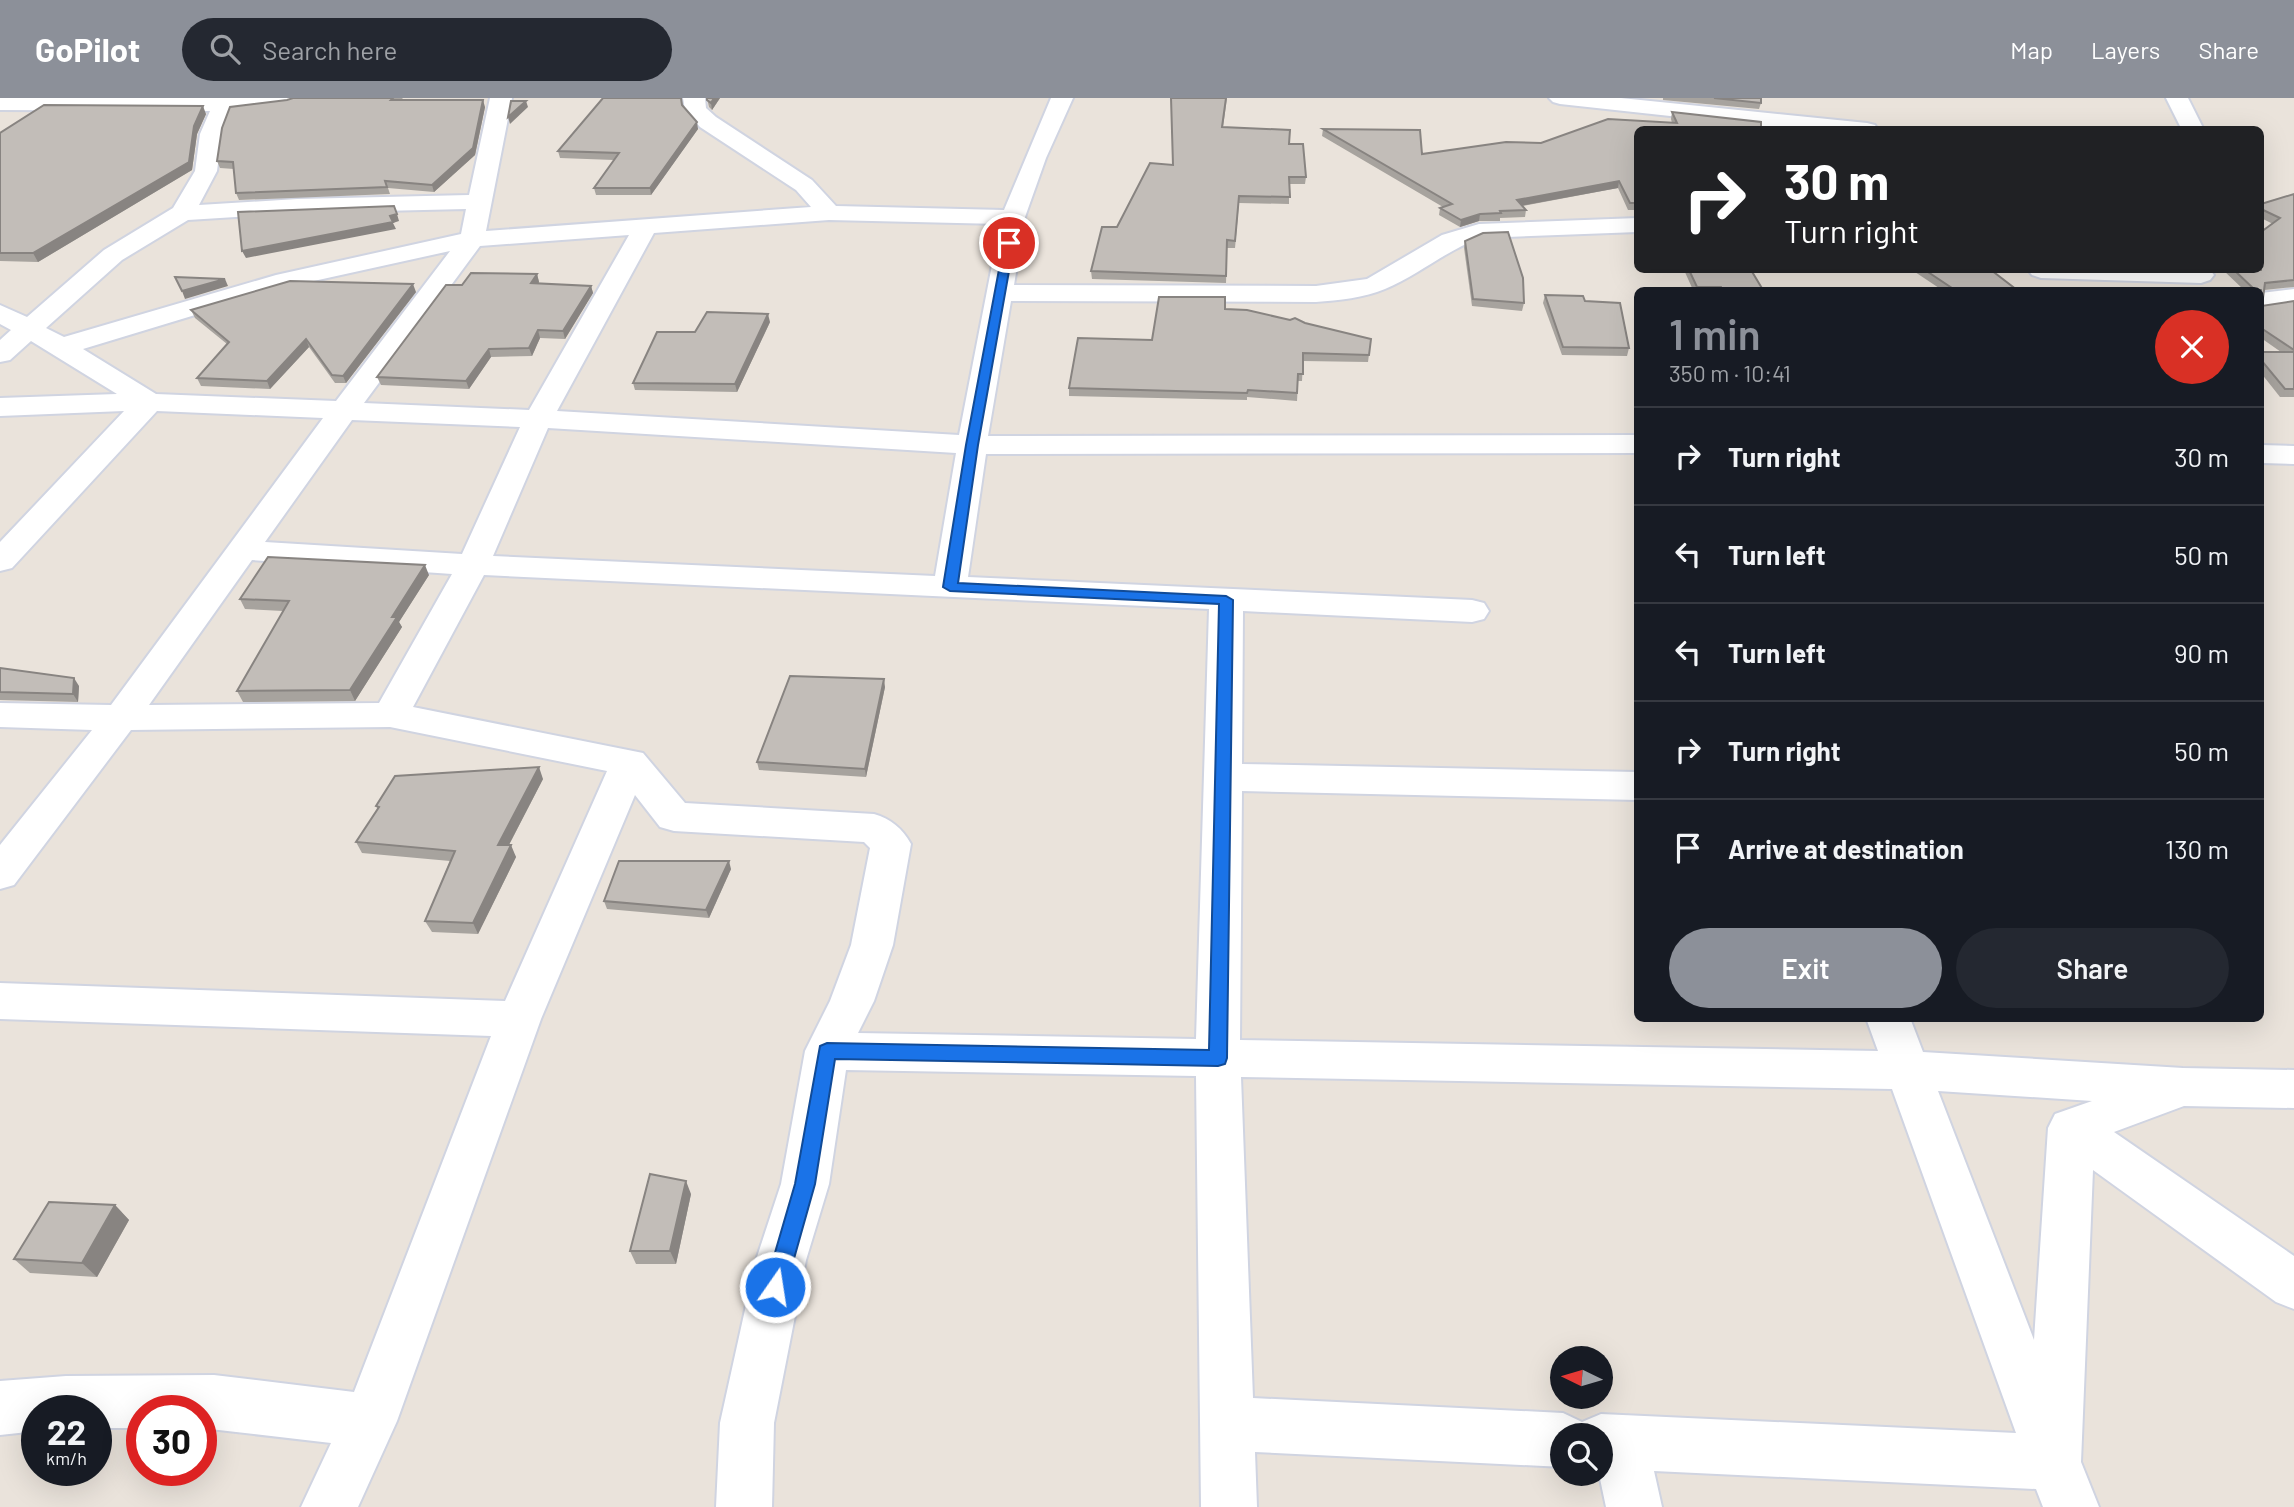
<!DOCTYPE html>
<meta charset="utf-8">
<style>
body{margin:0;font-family:Barlow,sans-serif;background:#242831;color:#f1f3f6;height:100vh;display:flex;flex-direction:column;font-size:26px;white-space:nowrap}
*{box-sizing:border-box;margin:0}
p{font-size:23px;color:#9ea1a6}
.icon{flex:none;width:38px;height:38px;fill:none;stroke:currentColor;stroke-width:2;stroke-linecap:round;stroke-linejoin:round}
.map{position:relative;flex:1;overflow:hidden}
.panel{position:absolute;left:1634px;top:189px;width:630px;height:735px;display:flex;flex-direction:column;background:#171b24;border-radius:10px;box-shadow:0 7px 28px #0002}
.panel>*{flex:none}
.top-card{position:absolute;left:1634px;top:28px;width:630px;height:147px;border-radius:10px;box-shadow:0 7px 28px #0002;background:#202124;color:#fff;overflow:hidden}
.needle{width:46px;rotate:275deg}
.tools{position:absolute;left:1550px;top:1248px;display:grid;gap:14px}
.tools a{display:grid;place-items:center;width:63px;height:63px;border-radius:50%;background:#171b24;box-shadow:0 7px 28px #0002;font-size:35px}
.speed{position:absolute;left:21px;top:1297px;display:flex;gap:14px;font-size:35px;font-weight:700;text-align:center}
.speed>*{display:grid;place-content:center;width:91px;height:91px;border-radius:50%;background:#171b24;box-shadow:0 7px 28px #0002;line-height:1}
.speed small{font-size:18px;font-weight:400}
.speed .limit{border:10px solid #d22;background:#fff;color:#111}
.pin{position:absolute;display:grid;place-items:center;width:60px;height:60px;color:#fff;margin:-30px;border:4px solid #fff;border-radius:50%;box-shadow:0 2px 7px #0007}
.me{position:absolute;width:77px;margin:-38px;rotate:13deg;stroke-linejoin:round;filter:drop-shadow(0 0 5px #0008)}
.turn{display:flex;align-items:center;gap:24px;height:147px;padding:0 35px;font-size:32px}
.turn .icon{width:91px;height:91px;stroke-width:2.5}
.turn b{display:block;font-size:49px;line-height:60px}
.round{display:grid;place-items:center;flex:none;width:74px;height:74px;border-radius:37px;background:#242831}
.summary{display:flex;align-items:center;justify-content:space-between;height:119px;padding:0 35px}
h1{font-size:42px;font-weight:600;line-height:52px;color:#8c9099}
.primary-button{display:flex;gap:14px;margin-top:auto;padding:14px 35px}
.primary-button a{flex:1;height:80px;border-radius:42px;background:#8c9099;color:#fff;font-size:28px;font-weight:600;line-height:80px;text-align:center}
.primary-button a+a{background:#242831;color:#f1f3f6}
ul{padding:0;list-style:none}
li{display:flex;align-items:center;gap:21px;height:98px;padding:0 35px;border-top:2px solid #363941}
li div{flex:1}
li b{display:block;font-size:26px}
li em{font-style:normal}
header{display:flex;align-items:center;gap:42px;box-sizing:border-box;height:98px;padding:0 35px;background:#8c9099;color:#fff}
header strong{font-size:33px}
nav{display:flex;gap:38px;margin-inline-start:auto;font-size:24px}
.search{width:490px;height:63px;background:#242831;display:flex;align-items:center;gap:18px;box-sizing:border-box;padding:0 24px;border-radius:38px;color:#9ea1a6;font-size:26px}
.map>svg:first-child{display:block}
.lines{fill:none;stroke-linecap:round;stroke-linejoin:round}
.minor-casing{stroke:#d0d4e1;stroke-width:4}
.minor{fill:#fff;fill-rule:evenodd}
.wall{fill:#a7a39e}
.shaded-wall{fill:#888481}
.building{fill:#c2bdb8;stroke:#888481;stroke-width:2}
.route{fill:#1a73e8;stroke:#114b97;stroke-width:2}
</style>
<header>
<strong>GoPilot</strong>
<div class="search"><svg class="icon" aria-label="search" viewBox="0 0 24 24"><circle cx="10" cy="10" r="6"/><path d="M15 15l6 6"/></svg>Search here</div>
<nav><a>Map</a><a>Layers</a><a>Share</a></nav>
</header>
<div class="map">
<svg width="2294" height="1409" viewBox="0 0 2294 1409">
<rect width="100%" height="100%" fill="#eae3db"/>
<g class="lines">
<defs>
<g id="minor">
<path d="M 0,0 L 300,0 L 296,4 L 289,6 L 231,13 L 222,36 L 217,73 L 199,107 L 297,101 L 469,97 L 490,0 L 512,0 L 486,133 L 811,109 L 796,92 L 700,29 L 685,12 L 683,0 L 705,0 L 706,10 L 716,19 L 812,82 L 836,108 L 1004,112 L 1051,0 L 1073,0 L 1046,60 L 1025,119 L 1014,187 L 1316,188 L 1367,181 L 1442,137 L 1479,126 L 1638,120 L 1638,134 L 1481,140 C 1446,152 1419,177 1385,191 C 1364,200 1339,202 1316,204 L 1011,203 L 988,338 L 1638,337 L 1638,355 L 986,356 L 968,479 L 1472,502 L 1484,505 L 1489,513 L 1484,521 L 1472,524 L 1243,513 L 1242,666 L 1638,674 L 1638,702 L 1242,693 L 1240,942 L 1878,953 L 1866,920 L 1910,920 L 1923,954 L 2183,970 L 2294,972 L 2294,1010 L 2184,1008 L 2114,1034 L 2294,1158 L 2294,1211 L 2276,1204 L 2093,1072 L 2081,1364 L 2099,1409 L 2043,1409 L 2036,1391 L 1654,1373 L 1662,1409 L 1606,1409 L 1599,1376 L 1601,1337 L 1563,1337 L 1563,1369 L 1255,1354 L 1257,1409 L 1201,1409 L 1196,978 L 846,972 L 829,1086 L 806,1162 L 774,1325 L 772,1409 L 716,1409 L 720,1325 L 756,1162 L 781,1086 L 805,953 L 830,903 L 851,847 L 870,750 L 864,744 L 674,733 L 660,729 L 635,697 L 541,921 L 397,1323 L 358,1409 L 301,1409 L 331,1345 L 201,1330 L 201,1312 L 142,1312 L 142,1330 L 96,1330 L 96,1312 L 37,1312 L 37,1333 L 0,1337 L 0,1283 L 66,1278 L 214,1277 L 354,1294 L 491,938 L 0,921 L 0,885 L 505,903 L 607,673 L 390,629 L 131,632 L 14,787 L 0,791 L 0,747 L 92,632 L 0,629 L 0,605 L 111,607 L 323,320 L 157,313 L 12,470 L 0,473 L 0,444 L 124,313 L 0,318 L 0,300 L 117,296 L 31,243 L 10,262 L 0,264 L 0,242 L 11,232 L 0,226 L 0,207 L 27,219 L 104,152 L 173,110 L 195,73 L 200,36 L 210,13 L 0,12 ZM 466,111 L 461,136 L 276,177 L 64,239 L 46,230 L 122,162 L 188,122 L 297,115 ZM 829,122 L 1000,126 L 959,337 L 557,313 L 654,135 ZM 629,137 L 529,312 L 364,305 L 480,148 ZM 450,153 L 336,303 L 156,296 L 83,251 L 291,188 ZM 352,322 L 520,329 L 462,456 L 265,444 ZM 548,330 L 956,355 L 935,478 L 493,458 ZM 252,462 L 452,476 L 379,605 L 149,607 ZM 484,477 L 1209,511 L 1196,941 L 858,935 L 874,903 L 893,847 L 911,746 C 902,730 891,721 874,716 L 685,705 L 643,655 L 413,609 ZM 1241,979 L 1892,991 L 2016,1335 L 1601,1316 L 1582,1324 L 1563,1315 L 1253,1300 ZM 1938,993 L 2092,1003 L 2055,1016 L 2048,1030 L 2034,1242 Z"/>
<polygon points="1549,0 1621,0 1867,25 1875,27 1878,32 1799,32 1560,6 1553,4"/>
<polygon points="2166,0 2188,0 2204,32 2182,32"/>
<polygon points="2028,172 2210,172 2214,177 2210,182 2201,185 2041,180 2032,177"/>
<polygon points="2294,191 2294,207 2261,211 2261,195"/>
<polygon points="2261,347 2294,348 2294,366 2261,365"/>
</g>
</defs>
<use href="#minor" class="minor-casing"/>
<use href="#minor" class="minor"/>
</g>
<g class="wall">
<polygon points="293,0 403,0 401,2 485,9 475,57 434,94 388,90 390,96 239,102 236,95 234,71 220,70 217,63 287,2"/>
<polygon points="603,0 681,0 682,8 698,31 651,97 596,97 594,90 614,62 560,60 558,53"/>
<polygon points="707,0 720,0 712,12 709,9"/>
<polygon points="1171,0 1227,0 1223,29 1289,46 1306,79 1305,86 1289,86 1289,106 1239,105 1235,150 1227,150 1226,185 1092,181 1091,173 1117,129 1173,67"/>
<polygon points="1663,0 1761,0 1761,5 1759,11 1663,2"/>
<polygon points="1672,14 1761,24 1638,32 1638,112 1628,112 1618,90 1522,108 1526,112 1525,119 1500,120 1500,123 1479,123 1460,129 1439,117 1440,110 1443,109 1322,38 1323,31 1422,56 1541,45 1672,25 1671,21"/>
<polygon points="206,16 197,36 192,72 38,164 0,163 0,35"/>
<polygon points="2294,96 2294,189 2264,192 2261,203 2261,192 2244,192 2223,172 2261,172 2273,126 2261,120 2261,106"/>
<polygon points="1465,143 1524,205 1522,213 1472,208 1464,150"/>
<polygon points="1684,172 1751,172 1763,192 1693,192"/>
<polygon points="1912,172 1991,172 2017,192 1942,192"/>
<polygon points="537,176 539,184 538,186 591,188 593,195 565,241 540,240 532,258 491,259 469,291 381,287 377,279 462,187"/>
<polygon points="416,194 346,285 335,285 309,249 270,291 201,288 197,280 227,246 195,220 191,212"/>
<polygon points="1545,197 1585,203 1629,250 1627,258 1562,257 1543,205"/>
<polygon points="2294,203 2294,299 2280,299 2261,275 2261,254 2281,254 2261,240 2261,208"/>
<polygon points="1225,211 1305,225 1371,241 1368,264 1303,263 1302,283 1298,283 1297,303 1247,299 1247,302 1069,298 1069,290 1152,242"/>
<polygon points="770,224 737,294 635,292 633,285 695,234"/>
<polygon points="429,477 399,524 402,529 355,603 243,604 237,593 283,513 245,511 240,501"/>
<polygon points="0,570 79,588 78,604 0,602"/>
<polygon points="885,589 866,679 759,672 757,664"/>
<polygon points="543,681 509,747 516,759 478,836 432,834 425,823 450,763 362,755 356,744 378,711 376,708"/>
<polygon points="731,771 709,820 607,811 604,803"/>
<polygon points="691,1096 676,1166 636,1166 630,1153"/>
<polygon points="115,1107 129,1122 97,1179 30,1175 14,1161"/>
</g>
<g class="shaded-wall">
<polygon points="714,0 720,0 712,12 711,5"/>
<polygon points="483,2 485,9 475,57 434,94 432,87"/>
<polygon points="526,3 528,9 510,26 508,19"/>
<polygon points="203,8 206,16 197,36 192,72 38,164 33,155 194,28"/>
<polygon points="697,24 698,31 651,97 650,90"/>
<polygon points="1619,83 1618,90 1515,109 1517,102"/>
<polygon points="397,116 399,123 393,125 396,131 246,160 242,153"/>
<polygon points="1480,116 1479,123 1460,129 1461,122"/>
<polygon points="537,176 539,184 533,193 531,185"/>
<polygon points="225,181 228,188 185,201 182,193"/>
<polygon points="413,186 416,194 346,285 343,278"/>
<polygon points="591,188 593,195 565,241 563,233"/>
<polygon points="768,216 770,224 737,294 735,286"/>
<polygon points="538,232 540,240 532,258 529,250"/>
<polygon points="306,241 309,249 270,291 267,283"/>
<polygon points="489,251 491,259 469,291 466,283"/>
<polygon points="425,467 429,477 399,524 402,529 355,603 350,592 392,519"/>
<polygon points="74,580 79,588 78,604 73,596"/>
<polygon points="884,581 885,589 866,679 865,671"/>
<polygon points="539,669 543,681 503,758 498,747"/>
<polygon points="511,747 516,759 478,836 473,825"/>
<polygon points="729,763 731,771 709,820 706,812"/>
<polygon points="686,1083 691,1096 676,1166 670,1153"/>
<polygon points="115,1107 129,1122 97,1179 82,1165"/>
</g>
<g class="building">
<polygon points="293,0 393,0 391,2 483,2 473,50 432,87 385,83 387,89 236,95 233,64 217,63 222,30 230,9 287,2"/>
<polygon points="603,0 681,0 682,7 697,24 650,90 594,90 619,55 558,53"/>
<polygon points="707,0 714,0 711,5 707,2"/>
<polygon points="1171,0 1226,0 1222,29 1290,32 1289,46 1303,46 1306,79 1289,79 1290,99 1239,98 1235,143 1227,142 1226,178 1091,173 1102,129 1117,129 1150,65 1173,67"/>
<polygon points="1714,0 1761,0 1761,5"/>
<polygon points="511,3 526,3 508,19"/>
<polygon points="44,7 203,8 194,28 189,64 33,155 0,155 0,35"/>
<polygon points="1672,14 1761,24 1761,32 1638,32 1638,105 1630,105 1619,83 1517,102 1526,112 1500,113 1501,115 1480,116 1461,122 1440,110 1452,106 1323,31 1420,32 1422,56 1506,44 1541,45 1608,21 1677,25"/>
<polygon points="2294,96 2294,182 2265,185 2263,200 2261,199 2261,192 2255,192 2234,172 2261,172 2261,134 2280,120 2261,111 2261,106"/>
<polygon points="394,108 397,116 390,118 393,124 242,153 238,114"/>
<polygon points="1508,134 1523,180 1524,205 1473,201 1465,143 1483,135"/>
<polygon points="1689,172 1751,172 1763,192 1722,192 1721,189 1697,189"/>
<polygon points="1925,172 1991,172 2017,192 1955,192"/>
<polygon points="471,175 537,176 531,185 591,188 563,233 538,232 529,250 489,251 466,283 377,279 446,187 462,187"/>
<polygon points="175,179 225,181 182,193"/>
<polygon points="290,183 413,186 343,278 332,277 306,241 267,283 197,280 229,244 191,212"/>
<polygon points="1545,197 1583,198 1585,203 1620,205 1629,250 1563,249"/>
<polygon points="1159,199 1225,199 1225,211 1247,212 1290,222 1295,220 1305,225 1371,241 1369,257 1303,255 1303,276 1298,276 1297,295 1248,292 1247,295 1069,290 1078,240 1152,242"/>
<polygon points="2294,203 2294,252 2261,230 2261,208"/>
<polygon points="707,214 768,216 735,286 633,285 657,234 695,234"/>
<polygon points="2261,254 2294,254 2294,291 2285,291 2261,262"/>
<polygon points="268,459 425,467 392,519 397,519 350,592 237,593 289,503 240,501"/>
<polygon points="0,570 74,580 73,596 0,594"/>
<polygon points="790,578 884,581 865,671 757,664"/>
<polygon points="539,669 498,747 511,747 473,825 425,823 455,753 356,744 379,709 376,708 395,678"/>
<polygon points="619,763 729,763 706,812 604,803"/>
<polygon points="650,1076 686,1083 670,1153 630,1153"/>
<polygon points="49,1104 115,1107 82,1165 14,1161"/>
</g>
<polygon class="route" points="1009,141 1014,145 978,347 958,485 1226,498 1233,502 1227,960 1225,966 1218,968 835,961 815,1086 786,1189 783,1196 775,1199 768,1196 765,1189 795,1086 820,948 827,945 1209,952 1219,506 950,493 943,489 966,347 1004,145"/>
</svg>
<div class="tools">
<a><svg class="needle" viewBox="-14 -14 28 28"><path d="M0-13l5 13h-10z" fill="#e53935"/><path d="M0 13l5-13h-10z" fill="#9ea1a6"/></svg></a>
<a><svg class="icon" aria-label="search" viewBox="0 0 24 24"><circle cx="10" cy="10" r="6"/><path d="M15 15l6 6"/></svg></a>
</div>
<div class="speed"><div>22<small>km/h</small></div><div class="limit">30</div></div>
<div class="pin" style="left:1009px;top:145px;background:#d93025"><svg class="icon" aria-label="arrive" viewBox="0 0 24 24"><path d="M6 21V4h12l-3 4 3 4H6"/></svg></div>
<svg class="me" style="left:775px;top:1189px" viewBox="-20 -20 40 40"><circle r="17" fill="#1a73e8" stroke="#fff" stroke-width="3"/><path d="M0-11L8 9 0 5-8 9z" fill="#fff"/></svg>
<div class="top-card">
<div class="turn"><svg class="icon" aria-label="right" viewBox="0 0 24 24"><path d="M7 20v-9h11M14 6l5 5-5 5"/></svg><div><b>30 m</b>Turn right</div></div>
</div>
<section class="panel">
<div class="summary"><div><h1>1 min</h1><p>350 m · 10:41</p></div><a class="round" style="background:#d93025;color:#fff"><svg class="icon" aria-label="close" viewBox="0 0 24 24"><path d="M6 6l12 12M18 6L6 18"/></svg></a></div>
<ul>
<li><svg class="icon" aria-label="right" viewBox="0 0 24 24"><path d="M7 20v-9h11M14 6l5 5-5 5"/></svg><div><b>Turn right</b></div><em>30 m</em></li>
<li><svg class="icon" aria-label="left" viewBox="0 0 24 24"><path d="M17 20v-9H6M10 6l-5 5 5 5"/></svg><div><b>Turn left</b></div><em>50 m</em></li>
<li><svg class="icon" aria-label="left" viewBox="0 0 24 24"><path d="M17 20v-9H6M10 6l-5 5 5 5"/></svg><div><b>Turn left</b></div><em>90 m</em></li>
<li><svg class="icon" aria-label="right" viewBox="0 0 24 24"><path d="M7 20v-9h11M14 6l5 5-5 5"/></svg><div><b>Turn right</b></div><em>50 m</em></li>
<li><svg class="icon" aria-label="arrive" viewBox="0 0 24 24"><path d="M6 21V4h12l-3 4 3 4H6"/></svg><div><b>Arrive at destination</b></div><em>130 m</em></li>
</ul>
<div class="primary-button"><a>Exit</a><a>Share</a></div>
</section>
</div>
